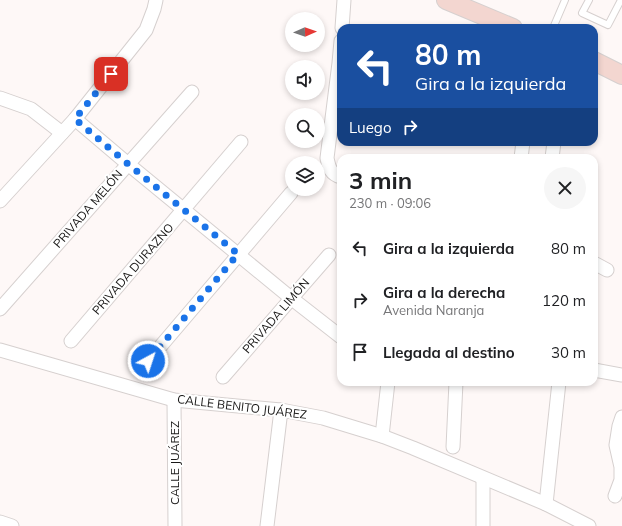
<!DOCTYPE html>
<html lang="es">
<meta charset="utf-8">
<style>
body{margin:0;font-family:Mulish,sans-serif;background:#f6f6f6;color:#202124;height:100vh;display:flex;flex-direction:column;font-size:15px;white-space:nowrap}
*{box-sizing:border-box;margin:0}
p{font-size:13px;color:#757577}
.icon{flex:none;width:22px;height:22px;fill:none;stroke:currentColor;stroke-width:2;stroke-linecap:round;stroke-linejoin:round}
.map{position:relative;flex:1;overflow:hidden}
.drawer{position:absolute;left:337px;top:154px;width:261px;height:232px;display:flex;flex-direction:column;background:#fff;border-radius:12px;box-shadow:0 2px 6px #0003}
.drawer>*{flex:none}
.banner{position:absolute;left:337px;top:24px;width:261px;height:122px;border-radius:12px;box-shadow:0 2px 6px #0003;background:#1a4fa0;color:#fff;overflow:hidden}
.needle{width:26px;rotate:88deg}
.tools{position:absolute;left:285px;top:12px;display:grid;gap:8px}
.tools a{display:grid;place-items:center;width:40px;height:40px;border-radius:50%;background:#fff;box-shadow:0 2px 6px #0003;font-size:20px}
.pin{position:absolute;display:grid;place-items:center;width:34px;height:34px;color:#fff;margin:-17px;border-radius:8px;box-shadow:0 2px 6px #0006}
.me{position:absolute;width:44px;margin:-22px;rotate:40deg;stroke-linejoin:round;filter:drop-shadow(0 0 3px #0008)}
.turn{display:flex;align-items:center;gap:14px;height:84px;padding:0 12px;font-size:18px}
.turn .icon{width:52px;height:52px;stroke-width:2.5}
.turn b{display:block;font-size:28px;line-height:34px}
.then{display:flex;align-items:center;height:38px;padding:0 12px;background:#0003;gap:8px;font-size:15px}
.round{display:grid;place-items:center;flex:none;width:42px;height:42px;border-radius:21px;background:#f6f6f6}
.overview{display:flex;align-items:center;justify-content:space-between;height:68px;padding:0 12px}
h1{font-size:24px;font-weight:700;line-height:30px}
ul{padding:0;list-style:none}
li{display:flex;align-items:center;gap:12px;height:52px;padding:0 12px}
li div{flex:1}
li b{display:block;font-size:15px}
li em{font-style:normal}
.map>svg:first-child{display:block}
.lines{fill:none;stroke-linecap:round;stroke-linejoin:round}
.service-casing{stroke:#d6d0cf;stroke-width:8}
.minor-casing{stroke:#d6d0cf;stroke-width:15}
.secondary-casing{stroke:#d6d0cf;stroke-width:20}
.service{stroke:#fff;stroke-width:6}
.minor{stroke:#fff;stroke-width:13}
.secondary{stroke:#f3d6d0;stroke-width:18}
.route{stroke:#1a73e8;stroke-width:7;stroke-dasharray:0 12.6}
.labels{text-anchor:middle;stroke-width:4;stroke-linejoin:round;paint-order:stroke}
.street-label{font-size:12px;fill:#181716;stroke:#fff}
</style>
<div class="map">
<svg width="622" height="526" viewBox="0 0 622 526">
<rect width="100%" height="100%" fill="#fef8f7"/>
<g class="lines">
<defs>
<g id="service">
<polyline points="589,0 582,13 608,25 621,0"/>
<polyline points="553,28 565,0"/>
</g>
<g id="minor">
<polyline points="342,28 344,0"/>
<path d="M 341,41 L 339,63 L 327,158 C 329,167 330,174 341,177"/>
<polyline points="0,98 31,109 62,133"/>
<polyline points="75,119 128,164 291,298 341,337"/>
<polyline points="521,158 523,142"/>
<polyline points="552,158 554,142"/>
<polyline points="0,201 75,119 146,30 154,9 156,0"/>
<polyline points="594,263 607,270"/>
<polyline points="0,309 192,92"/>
<polyline points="71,341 241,142"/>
<polyline points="0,350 174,400 281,410 323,418 382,436 413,448 546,504 589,526"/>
<polyline points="148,361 291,193"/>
<polyline points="594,370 622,375"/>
<polyline points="223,377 329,255"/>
<polyline points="174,400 175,526"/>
<polyline points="382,436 388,382"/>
<polyline points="453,447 456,382"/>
<polyline points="615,496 621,480 621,467 616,445 619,426 622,417"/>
<polyline points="546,504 559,382"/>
<polyline points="0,522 12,526"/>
<polyline points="267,526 281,410"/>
<polyline points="483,526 483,478"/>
</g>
<g id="secondary">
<polyline points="446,0 513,28"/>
<polyline points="594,61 622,75"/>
</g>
</defs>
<use href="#service" class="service-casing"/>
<use href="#minor" class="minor-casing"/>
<use href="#secondary" class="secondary-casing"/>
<use href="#service" class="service"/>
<use href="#minor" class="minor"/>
<use href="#secondary" class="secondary"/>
</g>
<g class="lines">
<polyline class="route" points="111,74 75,119 128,164 238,254 148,361"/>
</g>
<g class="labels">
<g class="street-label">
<text transform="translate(88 209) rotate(-49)" y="4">PRIVADA MELÓN</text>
<text transform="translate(133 269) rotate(-49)" y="4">PRIVADA DURAZNO</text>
<text transform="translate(276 316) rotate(-49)" y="4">PRIVADA LIMÓN</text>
<text transform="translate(242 407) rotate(7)" y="4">CALLE BENITO JUÁREZ</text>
<text transform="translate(175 463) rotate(-90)" y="4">CALLE JUÁREZ</text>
</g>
</g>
</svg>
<div class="tools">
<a><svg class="needle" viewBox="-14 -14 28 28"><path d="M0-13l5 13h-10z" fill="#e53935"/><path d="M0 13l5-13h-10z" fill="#757577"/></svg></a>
<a><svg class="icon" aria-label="sound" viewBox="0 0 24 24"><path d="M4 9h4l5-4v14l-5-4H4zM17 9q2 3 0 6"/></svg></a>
<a><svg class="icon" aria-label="search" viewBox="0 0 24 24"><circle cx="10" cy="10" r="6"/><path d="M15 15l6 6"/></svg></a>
<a><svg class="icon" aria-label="layers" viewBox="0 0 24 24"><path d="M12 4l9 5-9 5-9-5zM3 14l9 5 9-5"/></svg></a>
</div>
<div class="pin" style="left:111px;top:74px;background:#d93025"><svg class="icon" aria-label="arrive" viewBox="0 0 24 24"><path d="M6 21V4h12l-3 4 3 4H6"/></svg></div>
<svg class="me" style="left:148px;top:361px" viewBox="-20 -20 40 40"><circle r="17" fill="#1a73e8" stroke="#fff" stroke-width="3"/><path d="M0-11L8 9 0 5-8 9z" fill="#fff"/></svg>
<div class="banner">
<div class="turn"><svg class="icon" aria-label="left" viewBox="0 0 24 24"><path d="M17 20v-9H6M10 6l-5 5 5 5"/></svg><div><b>80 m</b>Gira a la izquierda</div></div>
<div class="then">Luego<svg class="icon" aria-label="right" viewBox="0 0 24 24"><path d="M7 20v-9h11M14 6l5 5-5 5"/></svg></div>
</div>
<section class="drawer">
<div class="overview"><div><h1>3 min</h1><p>230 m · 09:06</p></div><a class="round"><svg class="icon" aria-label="close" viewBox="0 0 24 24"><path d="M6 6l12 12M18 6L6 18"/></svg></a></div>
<ul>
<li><svg class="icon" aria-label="left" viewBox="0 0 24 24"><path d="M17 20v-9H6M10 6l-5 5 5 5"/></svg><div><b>Gira a la izquierda</b></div><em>80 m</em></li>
<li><svg class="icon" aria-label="right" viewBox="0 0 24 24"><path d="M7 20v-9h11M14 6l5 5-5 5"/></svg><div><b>Gira a la derecha</b><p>Avenida Naranja</p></div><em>120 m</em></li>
<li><svg class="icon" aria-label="arrive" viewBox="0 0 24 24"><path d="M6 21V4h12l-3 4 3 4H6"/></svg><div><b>Llegada al destino</b></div><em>30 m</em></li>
</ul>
</section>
</div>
